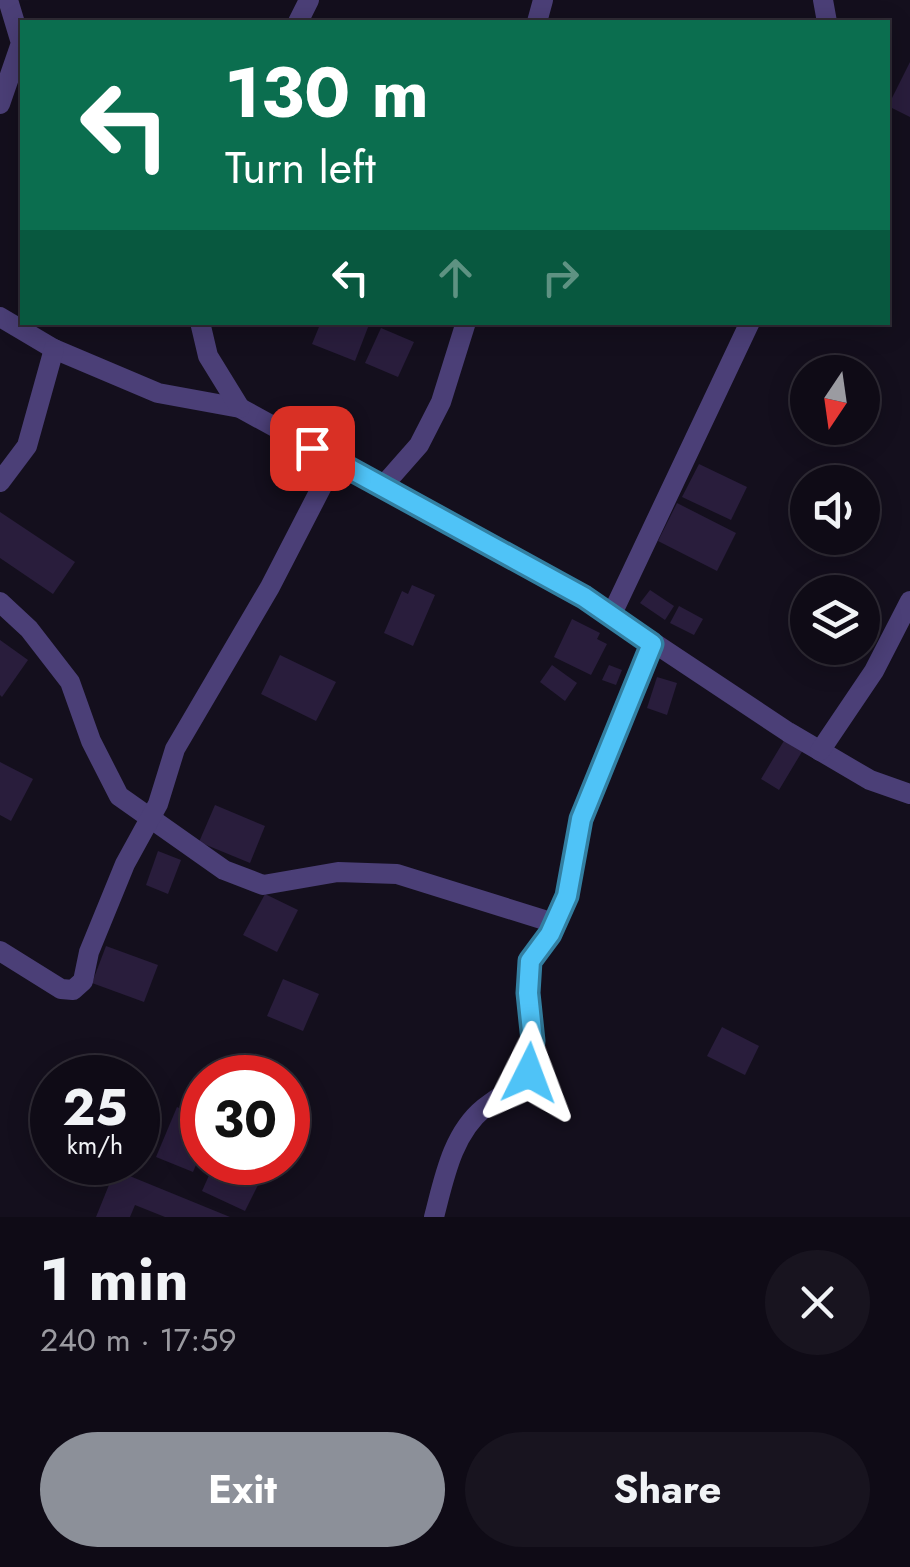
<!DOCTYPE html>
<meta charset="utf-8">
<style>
body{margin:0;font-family:Jost,sans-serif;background:#18141f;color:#f1f3f6;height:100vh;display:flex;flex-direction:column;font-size:38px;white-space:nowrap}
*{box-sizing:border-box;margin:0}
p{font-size:32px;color:#9b9ba1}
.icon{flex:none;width:55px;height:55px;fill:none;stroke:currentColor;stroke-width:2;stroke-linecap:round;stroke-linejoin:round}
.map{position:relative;height:1217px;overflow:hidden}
.details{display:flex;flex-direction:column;background:#0f0b16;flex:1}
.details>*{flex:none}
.hud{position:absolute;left:20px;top:20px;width:870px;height:305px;border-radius:0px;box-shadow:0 5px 25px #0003,0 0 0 2px #2f2b35;background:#0b6e4f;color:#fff;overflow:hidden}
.needle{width:65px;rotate:193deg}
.buttons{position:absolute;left:790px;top:355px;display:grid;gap:20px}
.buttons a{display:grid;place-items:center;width:90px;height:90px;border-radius:50%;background:#0f0b16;box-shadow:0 5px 25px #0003,0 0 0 2px #2f2b35;font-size:50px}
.speed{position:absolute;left:30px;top:1055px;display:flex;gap:20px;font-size:50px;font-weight:700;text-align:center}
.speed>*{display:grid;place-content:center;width:130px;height:130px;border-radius:50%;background:#0f0b16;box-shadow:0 5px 25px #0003,0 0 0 2px #2f2b35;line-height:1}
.speed small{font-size:25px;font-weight:400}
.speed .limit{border:15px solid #d22;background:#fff;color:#111}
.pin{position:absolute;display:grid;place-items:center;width:85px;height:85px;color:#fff;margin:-42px;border-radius:20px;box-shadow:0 5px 15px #0006}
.me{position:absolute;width:110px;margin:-55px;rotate:3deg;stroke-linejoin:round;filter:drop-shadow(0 0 8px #0008)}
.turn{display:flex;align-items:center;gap:35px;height:210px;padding:0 40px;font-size:45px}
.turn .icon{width:130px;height:130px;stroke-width:2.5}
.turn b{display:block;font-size:70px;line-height:85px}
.lanes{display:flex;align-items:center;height:95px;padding:0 40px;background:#0003;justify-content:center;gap:50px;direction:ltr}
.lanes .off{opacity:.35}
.round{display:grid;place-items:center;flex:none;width:105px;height:105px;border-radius:52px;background:#18141f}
.headline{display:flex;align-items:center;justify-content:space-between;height:170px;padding:0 40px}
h1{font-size:60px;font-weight:700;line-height:75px}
.action{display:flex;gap:20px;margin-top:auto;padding:20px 40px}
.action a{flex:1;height:115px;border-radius:60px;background:#8c9099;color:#fff;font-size:40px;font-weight:700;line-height:115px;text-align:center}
.action a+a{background:#18141f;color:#f1f3f6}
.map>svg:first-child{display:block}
.building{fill:#291d3c}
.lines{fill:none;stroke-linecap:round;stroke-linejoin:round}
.minor{stroke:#4b3f77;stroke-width:20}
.route-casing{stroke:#337fa1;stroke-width:25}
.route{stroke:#4fc3f7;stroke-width:18}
</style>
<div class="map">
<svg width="910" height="1217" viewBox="0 0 910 1217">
<rect width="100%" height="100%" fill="#140f1d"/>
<g class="building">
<polygon points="910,62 910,117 888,106"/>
<polygon points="321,322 370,322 355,361 312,344"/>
<polygon points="381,328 414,342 398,377 365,363"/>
<polygon points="699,464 747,487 731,520 682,497"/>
<polygon points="677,503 736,533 717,571 658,541"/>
<polygon points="0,512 75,562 53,594 0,558"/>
<polygon points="412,585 435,595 413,646 384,633 402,591 408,594"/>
<polygon points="650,590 674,606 665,620 640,603"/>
<polygon points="679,606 703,619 694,635 670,623"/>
<polygon points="572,619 600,633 597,639 607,644 591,675 554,657"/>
<polygon points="0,640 28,660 2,697 0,695"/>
<polygon points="280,655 336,682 316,721 261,694"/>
<polygon points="552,665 577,683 565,701 540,682"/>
<polygon points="609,665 622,670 616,685 602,680"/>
<polygon points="657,677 677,683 667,715 647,708"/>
<polygon points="785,739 803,750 779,790 761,779"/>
<polygon points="0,762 33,779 11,821 0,815"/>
<polygon points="215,805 265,826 250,863 199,842"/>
<polygon points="158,851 181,860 168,894 146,885"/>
<polygon points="265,894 298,910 277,952 243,935"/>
<polygon points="106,946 158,965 144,1002 92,983"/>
<polygon points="283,979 319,994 303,1031 267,1016"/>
<polygon points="722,1027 759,1046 745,1075 707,1056"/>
<polygon points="177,1107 202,1118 202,1151 193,1172 156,1157"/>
<polygon points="215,1162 260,1181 245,1211 202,1191"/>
<polygon points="115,1170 230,1217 165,1217 135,1205 130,1217 96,1217"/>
</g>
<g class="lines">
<g class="minor">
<polyline points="823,0 827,22"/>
<polyline points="298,22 309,0"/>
<polyline points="537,22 543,0"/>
<polyline points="0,104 21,43 8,0"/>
<polyline points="0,317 54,349 158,393 240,408 585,597 788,732 870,780 910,794"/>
<polyline points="200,322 208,356 240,408"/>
<polyline points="0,482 27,446 54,349"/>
<polyline points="382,487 419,445 441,402 466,322"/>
<polyline points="0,602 29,629 70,682 91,741 119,796 224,870 263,885 338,872 397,874 554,923"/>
<polyline points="611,616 750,322"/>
<polyline points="820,751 874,671 910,601"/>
<polyline points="0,951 61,989 73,990 83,981 89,952 125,864 158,804 175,749 270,587 335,461"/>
<path d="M 434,1217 C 444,1179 452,1134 484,1108 C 499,1096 515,1088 529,1073 L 533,1041 L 528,993 L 530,961 L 550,934 L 567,896 L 581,819 L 651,644"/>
</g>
</g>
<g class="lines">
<defs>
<polyline id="route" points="312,448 584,597 652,644 581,819 567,896 550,934 530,961 528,993 533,1041 529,1073"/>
</defs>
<use href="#route" class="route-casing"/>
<use href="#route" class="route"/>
</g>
</svg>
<div class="buttons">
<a><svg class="needle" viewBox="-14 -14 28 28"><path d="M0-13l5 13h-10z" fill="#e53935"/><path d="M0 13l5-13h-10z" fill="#9b9ba1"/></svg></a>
<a><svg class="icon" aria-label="sound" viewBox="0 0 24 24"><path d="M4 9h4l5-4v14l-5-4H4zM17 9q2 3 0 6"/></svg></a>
<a><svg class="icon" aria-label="layers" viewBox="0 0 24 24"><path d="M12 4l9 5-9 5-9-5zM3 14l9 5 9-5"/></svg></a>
</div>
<div class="speed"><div>25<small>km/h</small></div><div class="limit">30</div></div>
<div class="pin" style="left:312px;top:448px;background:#d93025"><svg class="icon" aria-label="arrive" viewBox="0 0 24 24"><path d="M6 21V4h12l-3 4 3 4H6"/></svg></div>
<svg class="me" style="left:529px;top:1073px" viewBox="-20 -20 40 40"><path d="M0-17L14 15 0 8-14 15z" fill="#4fc3f7" stroke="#fff" stroke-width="4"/></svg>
<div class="hud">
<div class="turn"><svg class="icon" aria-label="left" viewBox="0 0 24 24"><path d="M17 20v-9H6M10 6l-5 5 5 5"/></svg><div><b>130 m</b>Turn left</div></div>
<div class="lanes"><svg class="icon" aria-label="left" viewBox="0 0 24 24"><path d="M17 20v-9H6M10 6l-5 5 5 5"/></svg><svg class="icon off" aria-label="ahead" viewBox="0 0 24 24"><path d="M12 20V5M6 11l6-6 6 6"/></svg><svg class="icon off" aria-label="right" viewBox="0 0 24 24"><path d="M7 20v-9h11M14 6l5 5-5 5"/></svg></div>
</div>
</div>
<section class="details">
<div class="headline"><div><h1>1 min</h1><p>240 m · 17:59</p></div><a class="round"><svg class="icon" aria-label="close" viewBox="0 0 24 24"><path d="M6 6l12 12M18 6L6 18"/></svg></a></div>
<div class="action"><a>Exit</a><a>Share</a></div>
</section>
